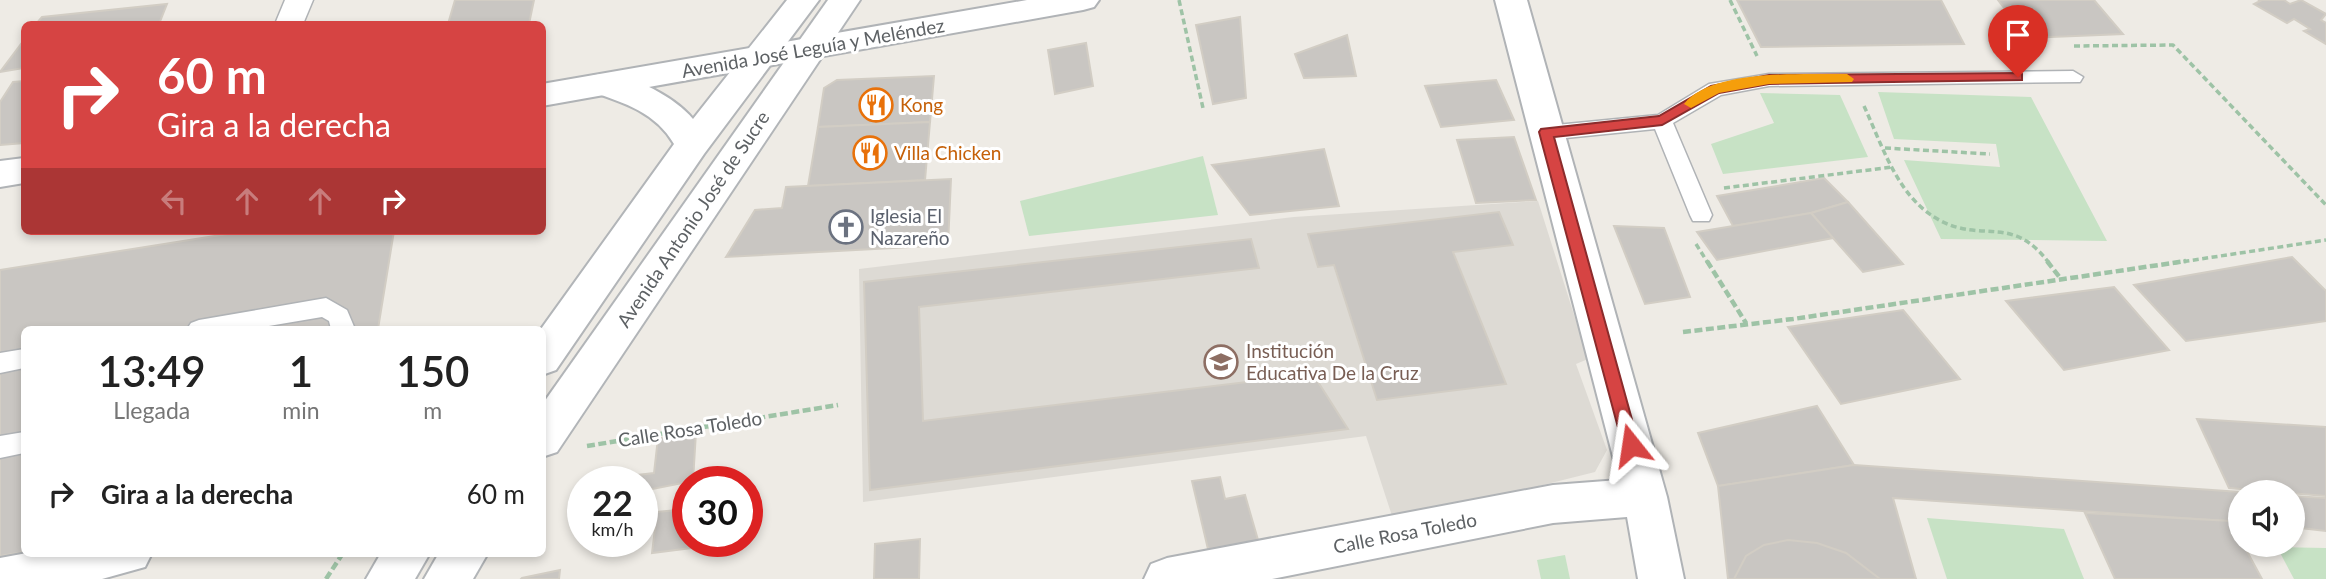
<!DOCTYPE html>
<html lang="es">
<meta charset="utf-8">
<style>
body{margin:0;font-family:Lato,sans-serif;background:#f2f2f2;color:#222;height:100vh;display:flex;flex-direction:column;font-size:26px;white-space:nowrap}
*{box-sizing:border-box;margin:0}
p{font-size:23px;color:#767676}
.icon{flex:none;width:38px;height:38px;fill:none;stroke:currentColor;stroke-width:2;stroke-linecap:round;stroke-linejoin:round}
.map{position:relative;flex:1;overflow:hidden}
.sheet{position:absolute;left:21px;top:326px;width:525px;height:231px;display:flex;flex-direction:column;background:#fff;border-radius:10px;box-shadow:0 4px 10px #0003}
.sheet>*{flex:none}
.top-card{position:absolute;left:21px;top:21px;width:525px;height:214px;border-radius:10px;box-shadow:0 4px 10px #0003;background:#d64443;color:#fff;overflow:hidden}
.fabs{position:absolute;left:2228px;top:480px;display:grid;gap:14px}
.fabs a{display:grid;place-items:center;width:77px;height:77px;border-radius:50%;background:#fff;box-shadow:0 4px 10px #0003;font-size:35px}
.speed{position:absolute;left:567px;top:466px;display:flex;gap:14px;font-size:35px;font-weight:700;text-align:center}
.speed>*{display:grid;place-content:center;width:91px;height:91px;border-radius:50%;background:#fff;box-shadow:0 4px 10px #0003;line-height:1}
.speed small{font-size:18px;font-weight:400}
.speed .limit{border:10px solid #d22;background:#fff;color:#111}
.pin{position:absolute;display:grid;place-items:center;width:60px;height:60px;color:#fff;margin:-72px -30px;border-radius:50% 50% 50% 0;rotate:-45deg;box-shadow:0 0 7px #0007}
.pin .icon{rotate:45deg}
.me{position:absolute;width:77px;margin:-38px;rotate:345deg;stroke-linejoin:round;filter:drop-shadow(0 0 5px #0008)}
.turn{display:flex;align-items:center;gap:24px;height:147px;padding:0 21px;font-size:32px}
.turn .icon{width:91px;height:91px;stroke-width:2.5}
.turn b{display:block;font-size:49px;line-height:60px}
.lanes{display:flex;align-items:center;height:66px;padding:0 21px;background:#0003;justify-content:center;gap:35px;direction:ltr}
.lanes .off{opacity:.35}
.eta{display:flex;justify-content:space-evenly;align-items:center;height:119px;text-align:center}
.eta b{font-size:42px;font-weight:600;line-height:49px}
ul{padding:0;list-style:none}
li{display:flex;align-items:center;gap:21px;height:98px;padding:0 21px}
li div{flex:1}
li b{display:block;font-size:26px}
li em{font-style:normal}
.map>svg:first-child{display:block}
.education{fill:#dddad4}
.green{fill:#c7e2c5}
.building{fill:#c9c6c2;stroke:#d2cdc4;stroke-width:2}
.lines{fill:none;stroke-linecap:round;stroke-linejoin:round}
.service-casing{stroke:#b0b3b6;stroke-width:3}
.pedestrian-casing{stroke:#b0b3b6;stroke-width:3}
.minor-casing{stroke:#b0b3b6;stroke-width:4}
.tertiary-casing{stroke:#b0b3b6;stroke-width:4}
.secondary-casing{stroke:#b2b5b8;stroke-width:4}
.path-far1{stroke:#9ec3a6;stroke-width:3.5;stroke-dasharray:6 3.5;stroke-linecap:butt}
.path{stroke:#9ec3a6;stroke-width:4.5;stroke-dasharray:8 3.5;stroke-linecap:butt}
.service{fill:#fff;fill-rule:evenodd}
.pedestrian{fill:#fff;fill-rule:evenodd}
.minor{fill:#fff;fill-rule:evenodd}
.tertiary{fill:#fff;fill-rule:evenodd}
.secondary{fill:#fff;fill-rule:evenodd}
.route{fill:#d64443;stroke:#8b2c2c;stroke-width:2}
.slow{fill:#f59e0b}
.labels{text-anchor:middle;stroke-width:6;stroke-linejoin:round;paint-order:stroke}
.street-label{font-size:19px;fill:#5d6164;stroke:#fff}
.food-label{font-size:19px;fill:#c56008;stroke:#fff;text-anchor:start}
.worship-label{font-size:19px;fill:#5b616d;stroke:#fff;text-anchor:start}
.education-label{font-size:19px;fill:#785e54;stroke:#fff;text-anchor:start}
</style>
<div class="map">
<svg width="2326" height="579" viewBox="0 0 2326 579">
<rect width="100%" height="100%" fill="#eeebe5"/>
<polygon class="education" points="1538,201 1588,359 1576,364 1607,450 1595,472 1394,522 1366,436 863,502 859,269 1294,217"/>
<g class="green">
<polygon points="1878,92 2031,97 2107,241 1941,239 1904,160 2000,167 1996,144 1894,139"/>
<polygon points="1760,93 1840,95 1868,157 1723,174 1711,144 1774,123"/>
<polygon points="1203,156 1218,215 1029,236 1020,201"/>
<polygon points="1927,518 2064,529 2084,579 1947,579"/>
<polygon points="2277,547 2326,548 2326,579 2294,579"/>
<polygon points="1565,555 1570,579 1541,579 1537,560"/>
</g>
<g class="building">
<polygon points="455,0 534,0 529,24 448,24"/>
<polygon points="1737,0 1941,0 1964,44 1761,47"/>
<polygon points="1998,0 2094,0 2123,34 2027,38"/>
<polygon points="2258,0 2284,0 2290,4 2301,0 2326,14 2321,20 2326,23 2326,44 2304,31 2310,29 2294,19 2287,23 2254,4 2260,1"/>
<polygon points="167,4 159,24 36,24 42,17"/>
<polygon points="1240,17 1246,98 1213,104 1196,25"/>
<polygon points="1347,35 1356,76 1304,78 1295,54"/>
<polygon points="24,40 24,68 0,72"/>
<polygon points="1086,43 1093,86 1055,94 1048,50"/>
<polygon points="934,76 930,122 818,127 824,88 837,80"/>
<polygon points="1496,80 1514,120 1441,127 1425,86"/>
<polygon points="24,81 24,143 0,145 0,102 13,82"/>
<polygon points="930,122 925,180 808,186 818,127"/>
<polygon points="1514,137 1536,200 1476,203 1457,140"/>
<polygon points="1324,149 1339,206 1250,215 1212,165"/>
<polygon points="1824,178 1848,202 1811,213 1733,226 1717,196"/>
<polygon points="951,179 948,245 726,257 755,210 782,208 786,187"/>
<polygon points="1848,202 1903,264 1863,272 1811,213"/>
<polygon points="1499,212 1513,245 1453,252 1506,384 1377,400 1334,265 1318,267 1308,234"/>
<polygon points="1811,213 1833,238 1717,260 1697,232"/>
<polygon points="1614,226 1664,228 1690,297 1645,304"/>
<polygon points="246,231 394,231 378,329 24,329 24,552 0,556 0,270"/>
<polygon points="1251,239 1259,268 919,307 923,421 1313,374 1348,429 870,490 864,282"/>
<polygon points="2292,257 2326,291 2326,321 2186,341 2134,285"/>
<polygon points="2114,287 2169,350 2064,370 2006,301"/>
<polygon points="1903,310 1960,379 1841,404 1788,327"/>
<polygon points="1817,406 1854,465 1718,486 1698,433"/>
<polygon points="2197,419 2326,427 2326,496 2229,488"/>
<polygon points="696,432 693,481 642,491 642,481 629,481 629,476 654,473 658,438"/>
<polygon points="1854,465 2240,492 2240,522 1893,498 1916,579 1728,579 1718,486"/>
<polygon points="1220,477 1225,499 1245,495 1258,540 1208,549 1192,481"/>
<polygon points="2292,496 2326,498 2326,531 2292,527"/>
<polygon points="688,509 688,541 700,541 699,547 652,553 657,512"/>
<polygon points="2085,513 2231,521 2240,544 2243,544 2262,579 2115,579"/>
<polygon points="920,539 919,579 874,579 875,544"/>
<polygon points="1788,540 1817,543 1846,553 1880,579 1734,579 1746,556 1764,545"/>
<polygon points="560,570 559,579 521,579 522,578"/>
</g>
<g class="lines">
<defs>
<g id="service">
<polygon points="2073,71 2083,77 2080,82 1769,86 1721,95 1673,123 1712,215 1709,221 1693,221 1690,215 1655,129 1546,140 1536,133 1546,126 1658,115 1709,84 1769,74"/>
<polygon points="326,298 347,310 355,329 331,329 329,321 322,317 251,329 187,329 191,323 199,320"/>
<polygon points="24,349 24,368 0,373 0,353"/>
<polygon points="24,432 24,453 0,458 0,436"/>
</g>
<polygon id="pedestrian" points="285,0 313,0 303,24 275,24"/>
<g id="minor">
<polygon points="1495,0 1527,0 1667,497 1684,579 1638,579 1627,517 1553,523 1272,579 1144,579 1151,564 1167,558 1553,485 1619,480"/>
<polygon points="27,553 152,553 145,567 102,579 0,579 0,558"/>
</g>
<g id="tertiary">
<polygon points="1027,0 1099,0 1094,7 1083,10 542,106 542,84"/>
<polygon points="24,158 24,183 0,187 0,161"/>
</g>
<g id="secondary">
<path d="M 787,0 L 819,0 L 704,154 L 556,370 L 542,375 L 541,329 L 674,144 C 656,113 625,103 592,92 L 587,84 L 592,76 C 622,68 674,96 693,119 Z"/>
<polygon points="828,0 860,0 557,452 542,457 542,405"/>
<polygon points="381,553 430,553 415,579 366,579"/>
<polygon points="439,553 488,553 473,579 424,579"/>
</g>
</defs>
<use href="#service" class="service-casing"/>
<use href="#pedestrian" class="pedestrian-casing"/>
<use href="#minor" class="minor-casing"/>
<use href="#tertiary" class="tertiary-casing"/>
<use href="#secondary" class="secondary-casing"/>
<g class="path-far1">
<polyline points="1179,0 1203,108"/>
<polyline points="1730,0 1757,56"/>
<polyline points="2074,46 2173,45 2326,205"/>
<path d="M 1864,106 C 1883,147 1898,199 1941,221 C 1984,243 2012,214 2049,263"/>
<polyline points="1885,148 1990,154"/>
<polyline points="1724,188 1893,167"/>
<polyline points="1696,244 1708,263"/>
<polyline points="2174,263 2326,240"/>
</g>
<g class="path">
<polyline points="1707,261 1746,323"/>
<polyline points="2047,261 2061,279"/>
<polyline points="1683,332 1793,319 2186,261"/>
<polyline points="587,446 838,405"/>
<polyline points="326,579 343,553"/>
</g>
<use href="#service" class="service"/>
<use href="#pedestrian" class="pedestrian"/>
<use href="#minor" class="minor"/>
<use href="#tertiary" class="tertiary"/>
<use href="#secondary" class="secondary"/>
</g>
<polygon class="route" points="2018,73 2022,74 2022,80 1769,84 1719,93 1662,125 1554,137 1639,445 1631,452 1624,450 1539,132 1541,129 1659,116 1711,86 1769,75"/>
<path class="slow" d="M 1847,74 L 1854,79 L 1852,82 L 1769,84 L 1719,93 L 1691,108 L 1684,104 C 1713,68 1805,75 1847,74 Z"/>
<defs>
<symbol id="restaurant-ring" viewBox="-11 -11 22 22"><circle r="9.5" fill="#fff" stroke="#e8710a" stroke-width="1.5"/><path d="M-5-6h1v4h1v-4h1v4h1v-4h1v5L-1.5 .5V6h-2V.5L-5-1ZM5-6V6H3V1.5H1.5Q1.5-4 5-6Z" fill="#e8710a"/></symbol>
<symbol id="church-ring" viewBox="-11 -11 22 22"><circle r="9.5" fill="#fff" stroke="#6b7280" stroke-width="1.5"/><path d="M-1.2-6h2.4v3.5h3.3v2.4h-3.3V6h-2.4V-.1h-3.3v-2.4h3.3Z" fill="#6b7280"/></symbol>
<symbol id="school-ring" viewBox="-11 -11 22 22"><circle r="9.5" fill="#fff" stroke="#8d6e63" stroke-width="1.5"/><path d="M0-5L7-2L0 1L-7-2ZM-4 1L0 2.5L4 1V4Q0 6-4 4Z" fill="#8d6e63"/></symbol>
</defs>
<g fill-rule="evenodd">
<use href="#restaurant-ring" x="857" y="86" width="38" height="38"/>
<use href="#restaurant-ring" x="851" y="134" width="38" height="38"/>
<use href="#church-ring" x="827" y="208" width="38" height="38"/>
<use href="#school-ring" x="1202" y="343" width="38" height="38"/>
</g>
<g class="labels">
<g class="street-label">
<text transform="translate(813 48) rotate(-10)" y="7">Avenida José Leguía y Meléndez</text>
<text transform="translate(693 219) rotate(-56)" y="7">Avenida Antonio José de Sucre</text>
<text transform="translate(690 429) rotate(-9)" y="7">Calle Rosa Toledo</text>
<text transform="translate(1405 533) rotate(-11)" y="7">Calle Rosa Toledo</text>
</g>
<g class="food-label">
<text x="900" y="112">Kong</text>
<text x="894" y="160">Villa Chicken</text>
</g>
<g class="worship-label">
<text x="870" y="223">Iglesia El<tspan x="870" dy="22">Nazareño</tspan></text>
</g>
<g class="education-label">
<text x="1246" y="358">Institución<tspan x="1246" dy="22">Educativa De la Cruz</tspan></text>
</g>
</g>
</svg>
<div class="fabs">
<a><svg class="icon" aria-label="sound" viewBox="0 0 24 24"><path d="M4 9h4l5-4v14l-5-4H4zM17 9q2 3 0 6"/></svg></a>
</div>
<div class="speed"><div>22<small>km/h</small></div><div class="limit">30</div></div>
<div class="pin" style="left:2018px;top:77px;background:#d93025"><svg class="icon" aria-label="arrive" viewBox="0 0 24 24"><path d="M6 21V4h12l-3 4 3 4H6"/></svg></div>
<svg class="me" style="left:1631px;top:445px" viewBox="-20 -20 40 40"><path d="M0-17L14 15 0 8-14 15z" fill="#d64443" stroke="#fff" stroke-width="4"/></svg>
<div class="top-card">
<div class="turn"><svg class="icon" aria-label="right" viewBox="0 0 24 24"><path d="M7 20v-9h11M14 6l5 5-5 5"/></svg><div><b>60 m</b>Gira a la derecha</div></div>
<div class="lanes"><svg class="icon off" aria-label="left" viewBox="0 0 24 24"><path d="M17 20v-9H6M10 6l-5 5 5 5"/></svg><svg class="icon off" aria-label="ahead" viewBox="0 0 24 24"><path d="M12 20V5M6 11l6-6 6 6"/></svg><svg class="icon off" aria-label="ahead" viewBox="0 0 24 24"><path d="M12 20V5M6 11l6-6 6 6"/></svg><svg class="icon" aria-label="right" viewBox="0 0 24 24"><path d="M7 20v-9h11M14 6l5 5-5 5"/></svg></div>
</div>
<section class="sheet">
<div class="eta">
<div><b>13:49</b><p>Llegada</p></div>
<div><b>1</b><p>min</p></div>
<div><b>150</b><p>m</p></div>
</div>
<ul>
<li><svg class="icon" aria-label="right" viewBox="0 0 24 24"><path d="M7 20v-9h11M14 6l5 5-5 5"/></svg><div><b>Gira a la derecha</b></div><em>60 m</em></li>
</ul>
</section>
</div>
